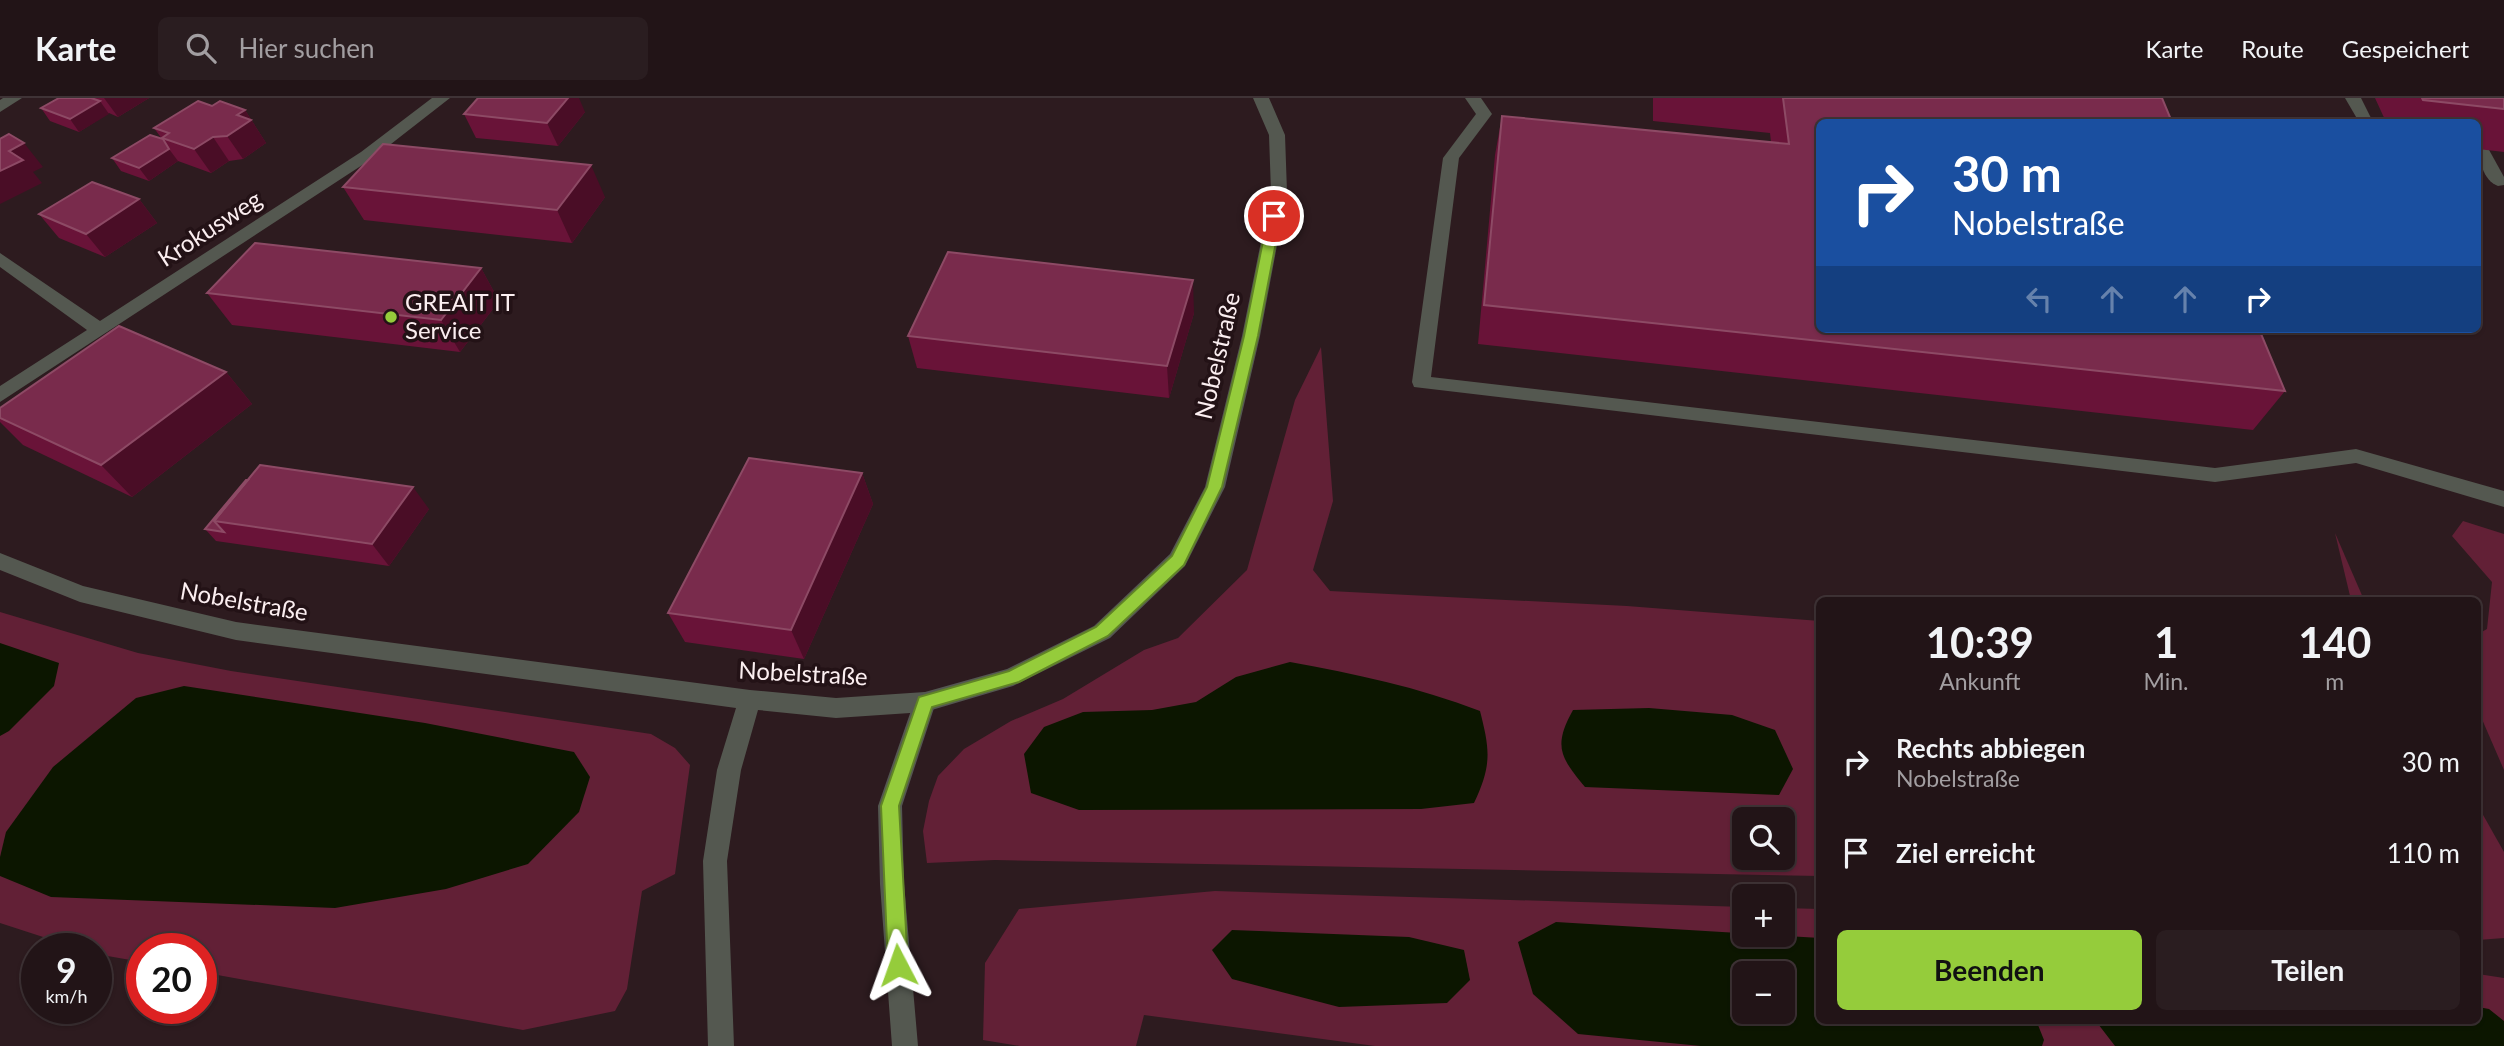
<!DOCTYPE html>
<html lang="de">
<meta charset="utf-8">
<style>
body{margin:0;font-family:Lato,sans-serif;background:#2a1d20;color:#f1f3f6;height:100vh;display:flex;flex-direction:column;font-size:26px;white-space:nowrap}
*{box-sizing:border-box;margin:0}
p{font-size:23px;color:#a29ea1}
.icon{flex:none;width:38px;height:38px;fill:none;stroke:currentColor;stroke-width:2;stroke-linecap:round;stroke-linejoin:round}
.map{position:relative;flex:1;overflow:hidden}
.panel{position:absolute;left:1816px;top:499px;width:665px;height:427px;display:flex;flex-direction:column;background:#221417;border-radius:10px;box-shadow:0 2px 5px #0004,0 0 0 2px #3f3336}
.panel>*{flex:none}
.top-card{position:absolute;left:1816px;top:21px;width:665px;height:214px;border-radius:10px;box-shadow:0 2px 5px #0004,0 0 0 2px #3f3336;background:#1a4fa0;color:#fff;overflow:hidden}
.controls{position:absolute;left:1732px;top:709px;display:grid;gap:14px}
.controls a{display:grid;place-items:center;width:63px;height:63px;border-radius:10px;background:#221417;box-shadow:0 2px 5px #0004,0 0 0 2px #3f3336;font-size:35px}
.speed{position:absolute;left:21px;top:835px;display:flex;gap:14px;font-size:35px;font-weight:700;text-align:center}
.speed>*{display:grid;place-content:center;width:91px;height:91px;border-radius:50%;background:#221417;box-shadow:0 2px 5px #0004,0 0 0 2px #3f3336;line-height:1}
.speed small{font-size:18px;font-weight:400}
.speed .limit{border:10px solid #d22;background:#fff;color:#111}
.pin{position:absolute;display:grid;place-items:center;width:60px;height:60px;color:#fff;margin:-30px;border:4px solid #fff;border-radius:50%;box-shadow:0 2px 7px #0007}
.me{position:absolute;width:77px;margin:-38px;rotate:356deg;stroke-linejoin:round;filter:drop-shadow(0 0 5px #0008)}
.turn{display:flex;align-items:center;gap:24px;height:147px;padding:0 21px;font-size:32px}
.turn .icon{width:91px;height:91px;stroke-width:2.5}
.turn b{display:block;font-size:49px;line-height:60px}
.lanes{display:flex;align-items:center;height:66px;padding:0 21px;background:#0003;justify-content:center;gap:35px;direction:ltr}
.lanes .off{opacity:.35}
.eta{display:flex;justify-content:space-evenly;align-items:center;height:119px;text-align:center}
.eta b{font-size:42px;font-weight:700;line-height:49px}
.action{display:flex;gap:14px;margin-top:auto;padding:14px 21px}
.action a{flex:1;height:80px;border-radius:10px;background:#95cc3b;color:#111;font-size:28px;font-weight:700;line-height:80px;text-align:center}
.action a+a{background:#2a1d20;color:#f1f3f6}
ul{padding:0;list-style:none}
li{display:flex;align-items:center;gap:21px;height:91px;padding:0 21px}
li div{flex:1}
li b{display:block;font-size:26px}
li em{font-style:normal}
header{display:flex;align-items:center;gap:42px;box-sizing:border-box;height:98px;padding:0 35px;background:#221417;border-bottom:2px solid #3f3336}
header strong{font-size:33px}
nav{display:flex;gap:38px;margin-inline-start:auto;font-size:24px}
.search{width:490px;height:63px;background:#2a1d20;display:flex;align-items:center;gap:18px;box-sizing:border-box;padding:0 24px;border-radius:10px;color:#a29ea1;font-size:26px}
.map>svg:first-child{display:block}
.green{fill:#622036;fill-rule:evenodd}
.water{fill:#0c1600;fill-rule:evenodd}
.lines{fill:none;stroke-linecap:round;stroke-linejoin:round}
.lane{fill:#545850;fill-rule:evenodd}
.street{fill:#545850;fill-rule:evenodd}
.wall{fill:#691338}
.shaded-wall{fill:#4a0d26}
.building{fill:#792b4c;stroke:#8d4a65;stroke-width:2}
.route{fill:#95cc3b;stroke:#618526;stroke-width:2}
.poi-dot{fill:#95cc3b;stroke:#231216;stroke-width:2.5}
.labels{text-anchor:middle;stroke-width:7;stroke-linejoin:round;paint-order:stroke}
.street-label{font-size:24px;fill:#fbeef0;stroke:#231216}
.poi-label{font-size:24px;fill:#fbeef0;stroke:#231216;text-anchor:start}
</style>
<header>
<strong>Karte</strong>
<div class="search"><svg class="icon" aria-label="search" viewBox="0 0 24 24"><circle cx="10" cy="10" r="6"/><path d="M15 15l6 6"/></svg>Hier suchen</div>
<nav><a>Karte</a><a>Route</a><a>Gespeichert</a></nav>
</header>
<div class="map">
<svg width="2504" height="948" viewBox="0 0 2504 948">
<rect width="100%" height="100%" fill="#2d1b1f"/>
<g class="green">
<path d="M 1321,249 L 1333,403 L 1313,472 L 1330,493 L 1627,508 L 1820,523 L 1820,778 L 995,762 L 927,765 L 923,733 L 929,703 L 938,678 L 964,651 L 1011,623 L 1063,601 L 1144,552 L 1178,540 L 1247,472 L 1295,302 ZM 1745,721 L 1783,721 L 1783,760 L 1745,760 Z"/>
<polygon points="2463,423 2504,436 2504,672 2478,612 2478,536 2487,531 2492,484 2452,438"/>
<polygon points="2335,435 2364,502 2351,502"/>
<polygon points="0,514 138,555 231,573 651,636 675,650 690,667 675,776 642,793 627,891 615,913 523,932 201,874 201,850 142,850 142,864 96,856 96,850 77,850 0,825"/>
<polygon points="2478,708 2504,754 2504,840 2478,842"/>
<path d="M 1215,793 L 1745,809 L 1745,836 L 1783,836 L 1783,810 L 1820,811 L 1820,922 L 2478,922 L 2478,876 L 2504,880 L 2504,948 L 1375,948 L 1144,917 L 1136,948 L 1020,948 L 983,942 L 985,865 L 1019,811 ZM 1745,875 L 1783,875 L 1783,914 L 1745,914 Z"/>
</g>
<g class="water">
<polygon points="0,545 59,565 54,588 9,633 0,638"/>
<path d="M 1290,564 C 1355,576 1418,589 1480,613 C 1490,652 1492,667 1474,705 L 1421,711 L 1079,712 L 1031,695 L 1024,656 L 1044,629 L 1083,614 L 1152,612 L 1196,604 L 1236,579 Z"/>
<polygon points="184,588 425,625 574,654 590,679 579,714 528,766 446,791 335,810 51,799 0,778 0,759 6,734 53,669 136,600"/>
<path d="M 1649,610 L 1732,617 L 1775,632 L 1793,671 L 1779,697 L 1585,689 C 1560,659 1553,648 1573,612 Z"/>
<path d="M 1556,824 L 1820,840 L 1820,922 L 2036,922 L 2044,942 L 2042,948 L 1701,948 L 1578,936 L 1533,896 L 1518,844 ZM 1783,875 L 1783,914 L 1745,914 L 1745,875 Z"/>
<polygon points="1232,832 1409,839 1464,852 1470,882 1447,905 1339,909 1232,881 1212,852"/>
<polygon points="2478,909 2489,911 2504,923 2504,948 2115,948 2095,922 2478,922"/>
</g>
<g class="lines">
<g class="lane">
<polygon points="1465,0 1481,0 1492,16 1459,60 1431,279 2215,370 2356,351 2504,393 2504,409 2356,365 2215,384 1414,289 1412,284 1443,60 1476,16"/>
<polygon points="2345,0 2361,0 2373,24 2359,24"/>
<path d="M 2478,46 L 2486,47 L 2488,50 L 2504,79 L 2504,87 L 2498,88 C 2483,83 2478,60 2478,46 Z"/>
<polygon points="925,594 933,597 936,604 902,708 904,786 918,948 892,948 880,786 878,708 914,604 917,597"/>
</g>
<g class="street">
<polygon points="3,0 22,0 0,14 0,2"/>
<polygon points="432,0 450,0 373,60 0,304 0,288 87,232 0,169 0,155 100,223 361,54"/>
<polygon points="1253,0 1269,0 1285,37 1287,94 1260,238 1225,389 1185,468 1110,540 1013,588 925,614 836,620 758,612 741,672 727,763 734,948 708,948 703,763 717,672 736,610 236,542 80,504 0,472 0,455 83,488 236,524 750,592 836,600 925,594 1007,571 1094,528 1170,456 1205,389 1242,238 1271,94 1269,37"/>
</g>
</g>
<g class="wall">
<polygon points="59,0 149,0 118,19 109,15 79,34 50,23 41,10"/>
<polygon points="1653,0 2162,0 2285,293 2253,332 1478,246 1495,57 1502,18 1771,44 1770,35 1653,23"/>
<polygon points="2375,0 2504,0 2504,54 2478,51 2478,24 2386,24"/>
<polygon points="212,8 245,12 266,45 243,61 229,63 211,75 178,63 149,83 121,73 112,60 162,41 154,30"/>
<polygon points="585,14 558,48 476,40 464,16"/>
<polygon points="343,89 605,99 572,145 364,122"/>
<polygon points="139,101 157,125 105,159 59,140 39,116"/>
<polygon points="481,170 499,203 460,254 232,227 207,195"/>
<polygon points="1194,215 1169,300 917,270 908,238"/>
<polygon points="226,274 252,306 132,399 23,347 0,324 0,310"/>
<polygon points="862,375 873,406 804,561 685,544 668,515"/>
<polygon points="246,382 429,411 389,468 216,443 205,431"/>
</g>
<g class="shaded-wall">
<polygon points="104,0 149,0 118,19"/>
<polygon points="568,0 579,0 585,14 558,48 547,25"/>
<polygon points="100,3 109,16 79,34 70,21"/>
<polygon points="245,12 266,45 243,61 227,38 237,17"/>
<polygon points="213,39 229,63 211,75 194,51"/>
<polygon points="24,45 43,69 33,74 42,85 0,106 0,73 9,53"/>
<polygon points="169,51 178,63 149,83 139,70"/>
<polygon points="591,67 605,99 572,145 557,112"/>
<polygon points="139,101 157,125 105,159 86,136"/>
<polygon points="481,170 499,203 460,254 441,222"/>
<polygon points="1193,182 1194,215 1169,300 1167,268"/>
<polygon points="226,274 252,306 132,399 101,367"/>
<polygon points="862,375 873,406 804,561 791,532"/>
<polygon points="413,389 429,411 389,468 372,446"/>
</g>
<g class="building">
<polygon points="59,0 91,0 100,3 70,21 41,10"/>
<polygon points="478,0 568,0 547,25 464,16"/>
<polygon points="1783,0 2162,0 2172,24 1820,24 1820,231 2259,231 2285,293 1484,207 1502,18 1789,46"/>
<polygon points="2422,0 2504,0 2504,11 2423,2"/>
<polygon points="198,3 212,8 220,3 245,12 237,17 251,22 227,38 213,39 194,51 162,40 169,35 154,30"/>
<polygon points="9,36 24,45 9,53 23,62 0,73 0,41"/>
<polygon points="150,37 163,41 169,51 139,70 112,60"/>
<polygon points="383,46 591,67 557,112 343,89"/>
<polygon points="92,84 139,101 86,136 39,116"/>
<polygon points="255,145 481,170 441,222 207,195"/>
<polygon points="948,154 1193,182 1167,268 908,238"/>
<polygon points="119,228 226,274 101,367 0,320 0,310"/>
<polygon points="749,360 862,375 791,532 668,515"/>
<polygon points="260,367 413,389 372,446 214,423"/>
<polygon points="246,382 248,382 214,423 224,434 205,431"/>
</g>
<polygon class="route" points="1274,114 1281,118 1258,238 1222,389 1184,467 1108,538 1019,584 932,609 899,708 908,867 905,873 898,876 891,873 888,867 881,708 919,599 1009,573 1096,529 1172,458 1207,389 1244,238 1268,118"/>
<circle class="poi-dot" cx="391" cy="219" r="7"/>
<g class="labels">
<g class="street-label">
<text transform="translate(210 131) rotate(-33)" y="8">Krokusweg</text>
<text transform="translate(1218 258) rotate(-77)" y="8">Nobelstraße</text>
<text transform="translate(244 504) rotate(10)" y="8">Nobelstraße</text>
<text transform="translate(803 576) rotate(3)" y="8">Nobelstraße</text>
</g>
<g class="poi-label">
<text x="405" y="213">GREAIT IT<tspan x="405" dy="28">Service</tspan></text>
</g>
</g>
</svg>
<div class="controls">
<a><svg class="icon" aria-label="search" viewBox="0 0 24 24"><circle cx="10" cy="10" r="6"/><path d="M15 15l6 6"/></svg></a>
<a>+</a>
<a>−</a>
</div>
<div class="speed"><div>9<small>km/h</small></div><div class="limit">20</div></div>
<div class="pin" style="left:1274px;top:118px;background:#d93025"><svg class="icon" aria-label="arrive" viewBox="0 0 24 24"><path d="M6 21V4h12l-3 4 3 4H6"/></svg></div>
<svg class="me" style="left:898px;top:867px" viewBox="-20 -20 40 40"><path d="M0-17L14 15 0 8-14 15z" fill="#95cc3b" stroke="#fff" stroke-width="4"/></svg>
<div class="top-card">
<div class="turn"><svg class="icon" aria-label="right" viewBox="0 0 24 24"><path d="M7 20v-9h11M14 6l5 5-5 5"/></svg><div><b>30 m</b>Nobelstraße</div></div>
<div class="lanes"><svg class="icon off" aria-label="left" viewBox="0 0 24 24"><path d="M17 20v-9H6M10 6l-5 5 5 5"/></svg><svg class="icon off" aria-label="ahead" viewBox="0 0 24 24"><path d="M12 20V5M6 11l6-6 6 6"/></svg><svg class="icon off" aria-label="ahead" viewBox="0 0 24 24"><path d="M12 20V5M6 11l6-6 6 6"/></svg><svg class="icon" aria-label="right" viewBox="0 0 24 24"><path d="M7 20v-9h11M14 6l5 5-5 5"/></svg></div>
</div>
<section class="panel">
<div class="eta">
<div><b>10:39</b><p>Ankunft</p></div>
<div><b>1</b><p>Min.</p></div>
<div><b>140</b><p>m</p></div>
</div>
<ul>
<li><svg class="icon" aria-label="right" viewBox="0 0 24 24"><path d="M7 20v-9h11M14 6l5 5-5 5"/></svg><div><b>Rechts abbiegen</b><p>Nobelstraße</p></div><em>30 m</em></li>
<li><svg class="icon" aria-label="arrive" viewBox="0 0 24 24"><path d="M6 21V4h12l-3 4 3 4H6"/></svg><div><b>Ziel erreicht</b></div><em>110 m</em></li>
</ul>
<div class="action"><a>Beenden</a><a>Teilen</a></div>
</section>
</div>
